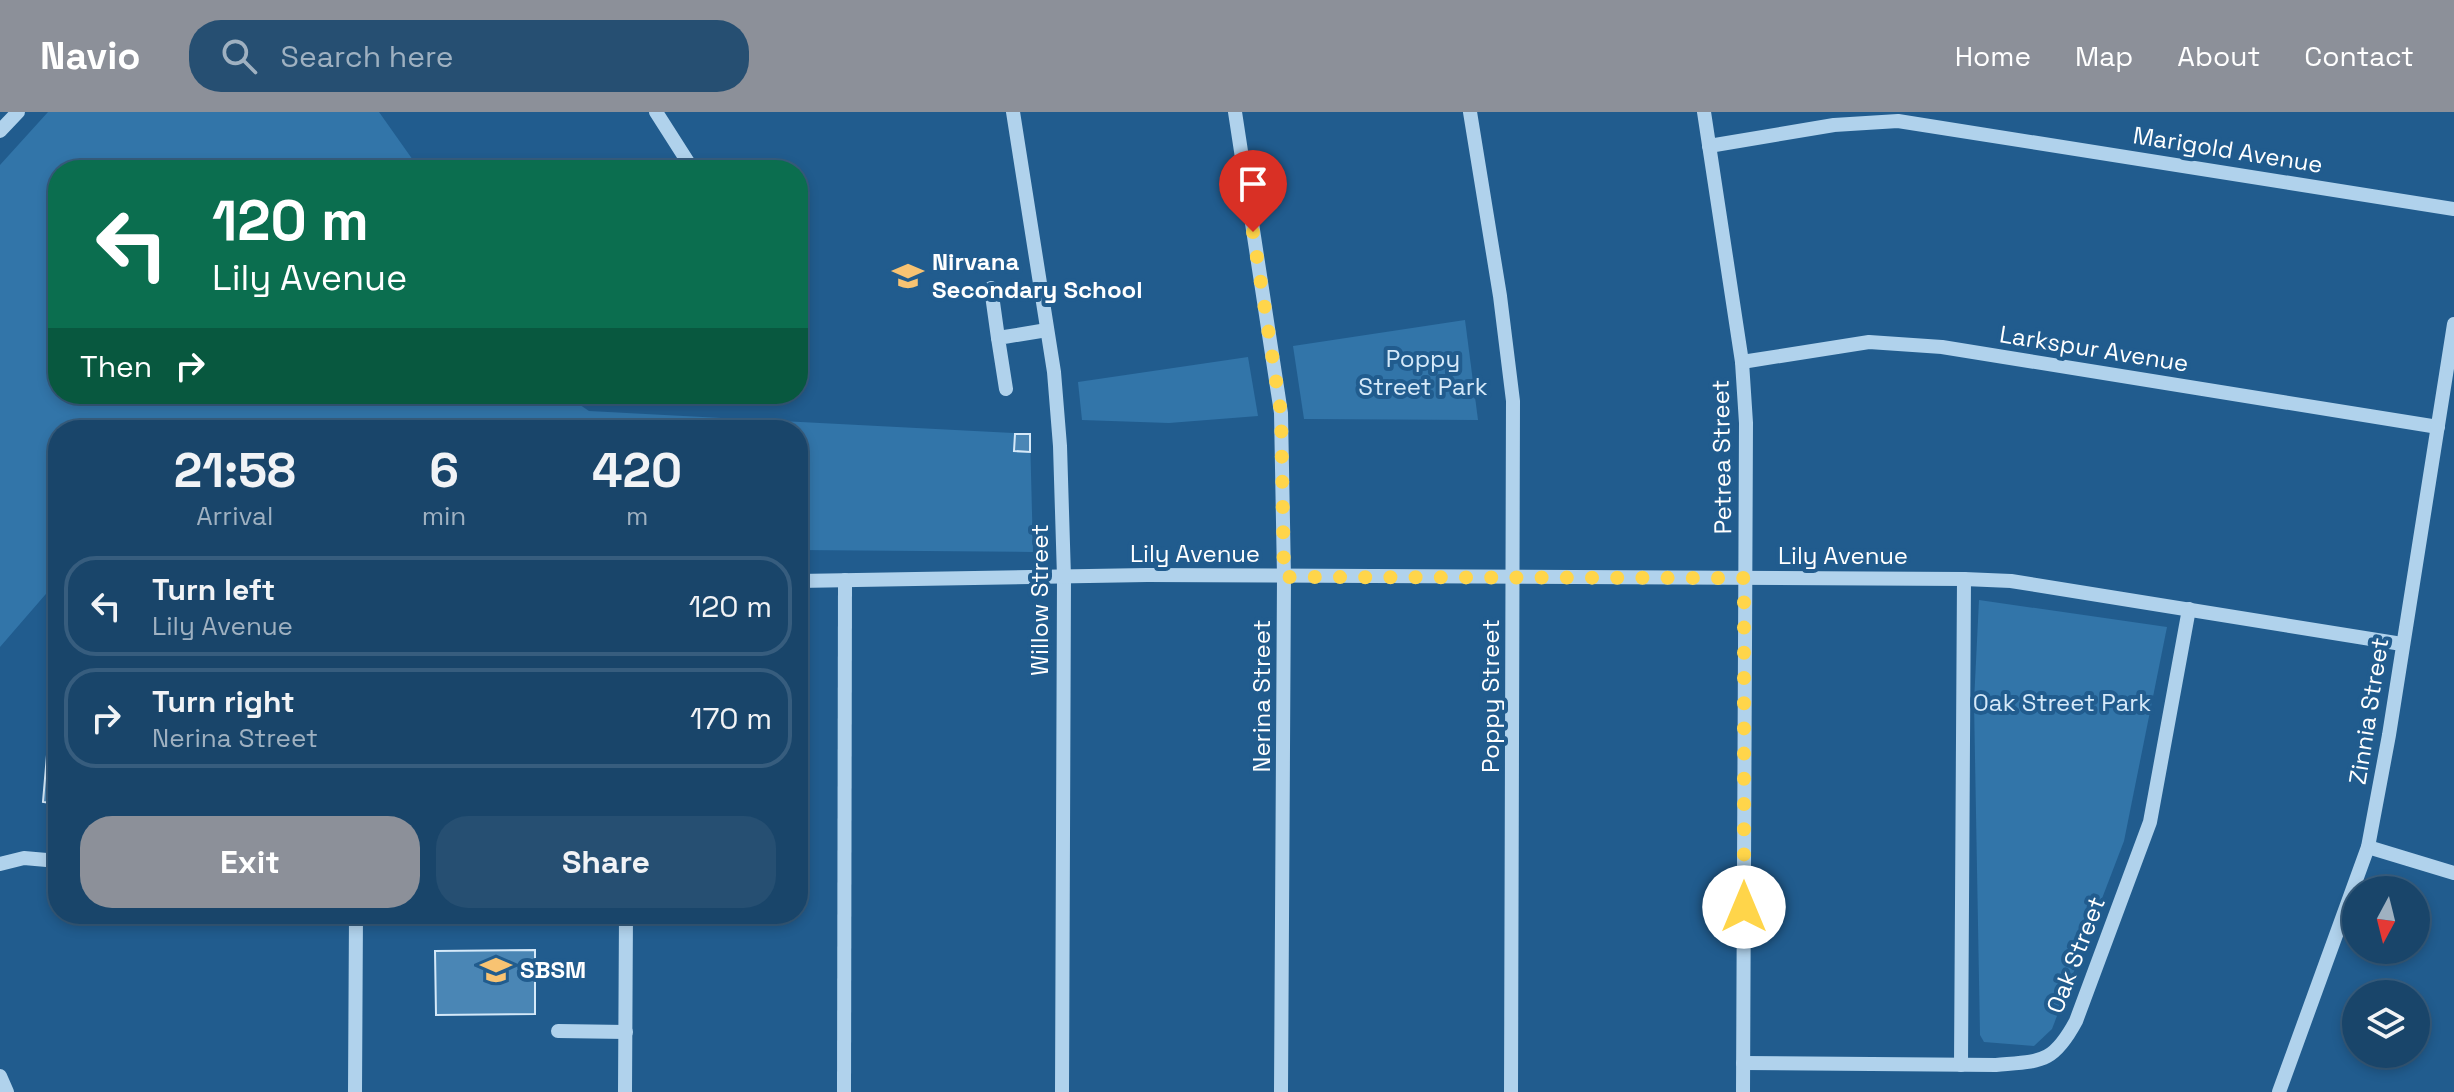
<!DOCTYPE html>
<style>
body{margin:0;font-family:"Space Grotesk",sans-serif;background:#264f72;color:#f1f3f6;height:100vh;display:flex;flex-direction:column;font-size:30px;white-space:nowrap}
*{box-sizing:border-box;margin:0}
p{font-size:26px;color:#9fb1c1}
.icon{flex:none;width:44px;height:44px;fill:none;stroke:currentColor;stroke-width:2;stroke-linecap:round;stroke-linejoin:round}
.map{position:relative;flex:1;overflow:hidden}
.drawer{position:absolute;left:48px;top:308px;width:760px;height:504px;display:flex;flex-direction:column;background:#19456a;border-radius:32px;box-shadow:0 4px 12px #0003,0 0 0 2px #375d7e}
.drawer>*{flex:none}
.guide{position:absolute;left:48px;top:48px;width:760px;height:244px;border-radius:32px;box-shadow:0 4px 12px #0003,0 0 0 2px #375d7e;background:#0b6e4f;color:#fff;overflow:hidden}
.needle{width:52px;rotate:187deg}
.tools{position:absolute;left:2342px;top:764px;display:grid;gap:16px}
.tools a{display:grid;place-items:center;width:88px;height:88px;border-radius:50%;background:#19456a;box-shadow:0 4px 12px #0003,0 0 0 2px #375d7e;font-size:40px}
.pin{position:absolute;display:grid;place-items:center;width:68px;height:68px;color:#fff;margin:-82px -34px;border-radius:50% 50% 50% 0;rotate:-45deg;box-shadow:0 0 8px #0007}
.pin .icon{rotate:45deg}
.me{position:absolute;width:88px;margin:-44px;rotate:0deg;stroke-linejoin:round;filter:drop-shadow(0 0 6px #0008)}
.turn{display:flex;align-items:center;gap:28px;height:168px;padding:0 32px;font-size:36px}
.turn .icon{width:104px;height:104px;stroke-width:2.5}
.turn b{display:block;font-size:56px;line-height:68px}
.then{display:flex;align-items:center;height:76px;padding:0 32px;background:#0003;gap:16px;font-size:30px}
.eta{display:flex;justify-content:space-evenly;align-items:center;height:136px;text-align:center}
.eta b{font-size:48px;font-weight:800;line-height:56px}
.action{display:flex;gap:16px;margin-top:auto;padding:16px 32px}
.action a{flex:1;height:92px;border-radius:32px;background:#8c9099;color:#fff;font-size:32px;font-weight:800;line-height:92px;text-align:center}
.action a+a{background:#264f72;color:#f1f3f6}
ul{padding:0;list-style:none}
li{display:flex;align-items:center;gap:24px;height:100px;margin:0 16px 12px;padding:0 16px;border:4px solid #375d7e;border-radius:32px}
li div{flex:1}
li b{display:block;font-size:30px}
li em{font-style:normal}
header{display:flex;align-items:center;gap:48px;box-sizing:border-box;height:112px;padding:0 40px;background:#8c9099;color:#fff}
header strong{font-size:38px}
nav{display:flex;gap:44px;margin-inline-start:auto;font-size:28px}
.search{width:560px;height:72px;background:#264f72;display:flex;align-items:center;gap:20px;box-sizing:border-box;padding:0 28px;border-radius:32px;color:#9fb1c1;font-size:30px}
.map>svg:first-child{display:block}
.green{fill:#3275a9}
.building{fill:#4a86b5;stroke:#d5e9f9;stroke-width:2}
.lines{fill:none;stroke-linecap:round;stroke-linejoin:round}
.minor{stroke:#b0d2ec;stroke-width:14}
.route{stroke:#ffd54a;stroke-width:14;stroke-dasharray:0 25.2}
.labels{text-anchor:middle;stroke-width:8;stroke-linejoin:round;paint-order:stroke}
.street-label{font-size:24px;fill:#fff;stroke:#215c8e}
.poi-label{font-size:24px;font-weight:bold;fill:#fff;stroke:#215c8e;text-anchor:start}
.park-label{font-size:24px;fill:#d5e9f9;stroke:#215c8e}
</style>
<header>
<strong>Navio</strong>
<div class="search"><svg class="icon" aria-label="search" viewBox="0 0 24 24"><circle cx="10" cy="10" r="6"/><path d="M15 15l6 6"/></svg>Search here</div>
<nav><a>Home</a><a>Map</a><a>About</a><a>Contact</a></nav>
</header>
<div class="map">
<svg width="2454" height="980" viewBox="0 0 2454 980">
<rect width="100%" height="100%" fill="#215c8e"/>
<g class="green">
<polygon points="48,0 379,0 420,58 58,58 58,282 564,282 589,299 1030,322 1033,440 798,438 798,318 58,318 58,468 0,535 0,53"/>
<polygon points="1465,208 1478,308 1304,307 1293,234"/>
<polygon points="1248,245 1258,304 1169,311 1082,308 1078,270"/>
<polygon points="1979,488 2167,515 2124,729 2052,917 2034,934 1984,930 1980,923 1974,590"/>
</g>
<g class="building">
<polygon points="1015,322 1030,322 1030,340 1014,339"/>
<polygon points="47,643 58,644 58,692 43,690"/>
<polygon points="535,838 535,902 436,903 435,839"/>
</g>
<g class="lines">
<g class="minor">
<polyline points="656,0 693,58"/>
<polyline points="1013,0 1054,260 1060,334 1064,465 1062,980"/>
<polyline points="1235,0 1281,301 1284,465 1281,980"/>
<polyline points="1470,0 1500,184 1513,289 1511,980"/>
<polyline points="1704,0 1742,250 1746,311 1743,980"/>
<polyline points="0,19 18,0"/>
<polyline points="1709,34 1834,13 1898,9 2454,97"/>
<polyline points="991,176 998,226"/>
<polyline points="1742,250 1869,230 1942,235 2438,315"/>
<polyline points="1006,277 998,226 1047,218"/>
<polyline points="798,469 1147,463 1964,467 2011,469 2402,532"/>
<polyline points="2368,735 2454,761"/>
<polyline points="0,752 24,746 58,749"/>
<polyline points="558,919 626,920"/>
<path d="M 1743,951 L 1996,953 C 2041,949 2053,952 2076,909 L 2150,710 L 2189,497"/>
<polyline points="1961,953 1964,467"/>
<polyline points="0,964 7,980"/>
<polyline points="355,980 356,802"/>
<polyline points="625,980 626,802"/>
<polyline points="844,980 845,468"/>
<polyline points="2279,980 2368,735 2389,623 2454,212"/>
</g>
</g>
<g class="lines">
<polyline class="route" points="1253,120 1281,301 1284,465 1744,466 1744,795"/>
</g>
<defs>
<symbol id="school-bare" viewBox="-9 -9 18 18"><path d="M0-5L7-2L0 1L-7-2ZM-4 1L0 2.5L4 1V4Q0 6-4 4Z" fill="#f8c372" stroke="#215c8e" stroke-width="2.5" paint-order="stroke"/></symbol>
</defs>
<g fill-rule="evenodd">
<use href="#school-bare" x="886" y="142" width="44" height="44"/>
<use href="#school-bare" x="474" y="836" width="44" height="44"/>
</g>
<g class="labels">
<g class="street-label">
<text transform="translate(2228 38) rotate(9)" y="8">Marigold Avenue</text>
<text transform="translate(2094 237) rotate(9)" y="8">Larkspur Avenue</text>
<text transform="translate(1722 345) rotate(-91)" y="8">Petrea Street</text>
<text x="1195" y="450">Lily Avenue</text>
<text x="1843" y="452">Lily Avenue</text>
<text transform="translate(1040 488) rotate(-90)" y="8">Willow Street</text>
<text transform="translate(1262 584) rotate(-90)" y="8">Nerina Street</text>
<text transform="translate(1491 584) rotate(-90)" y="8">Poppy Street</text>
<text transform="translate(2369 599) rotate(-81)" y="8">Zinnia Street</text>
<text transform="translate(2076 843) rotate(-69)" y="8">Oak Street</text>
</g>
<g class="poi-label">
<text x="932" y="158">Nirvana<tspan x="932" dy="28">Secondary School</tspan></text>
<text x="520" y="866">SBSM</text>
</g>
<g class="park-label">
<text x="1423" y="255">Poppy<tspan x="1423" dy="28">Street Park</tspan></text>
<text x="2062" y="599">Oak Street Park</text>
</g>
</g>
</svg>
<div class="tools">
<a><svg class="needle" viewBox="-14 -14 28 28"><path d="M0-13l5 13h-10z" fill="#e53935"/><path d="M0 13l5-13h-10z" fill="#9fb1c1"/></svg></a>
<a><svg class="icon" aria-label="layers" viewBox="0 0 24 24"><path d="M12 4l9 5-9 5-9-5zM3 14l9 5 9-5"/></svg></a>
</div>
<div class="pin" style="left:1253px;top:120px;background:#d93025"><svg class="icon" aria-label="arrive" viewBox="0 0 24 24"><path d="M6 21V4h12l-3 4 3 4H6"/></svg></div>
<svg class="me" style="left:1744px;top:795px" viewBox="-20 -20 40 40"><circle r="19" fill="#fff"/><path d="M0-13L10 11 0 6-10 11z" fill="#ffd54a"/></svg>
<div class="guide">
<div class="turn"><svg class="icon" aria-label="left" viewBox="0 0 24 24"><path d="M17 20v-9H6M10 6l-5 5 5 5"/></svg><div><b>120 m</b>Lily Avenue</div></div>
<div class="then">Then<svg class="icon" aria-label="right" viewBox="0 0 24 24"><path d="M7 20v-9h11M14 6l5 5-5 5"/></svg></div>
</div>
<section class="drawer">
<div class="eta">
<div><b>21:58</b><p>Arrival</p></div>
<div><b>6</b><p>min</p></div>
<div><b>420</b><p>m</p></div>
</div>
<ul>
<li><svg class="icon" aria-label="left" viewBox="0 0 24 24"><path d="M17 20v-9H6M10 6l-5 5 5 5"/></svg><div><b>Turn left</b><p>Lily Avenue</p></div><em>120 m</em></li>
<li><svg class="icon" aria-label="right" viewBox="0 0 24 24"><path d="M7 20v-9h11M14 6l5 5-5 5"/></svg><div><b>Turn right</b><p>Nerina Street</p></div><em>170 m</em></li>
</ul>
<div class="action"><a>Exit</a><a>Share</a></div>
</section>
</div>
